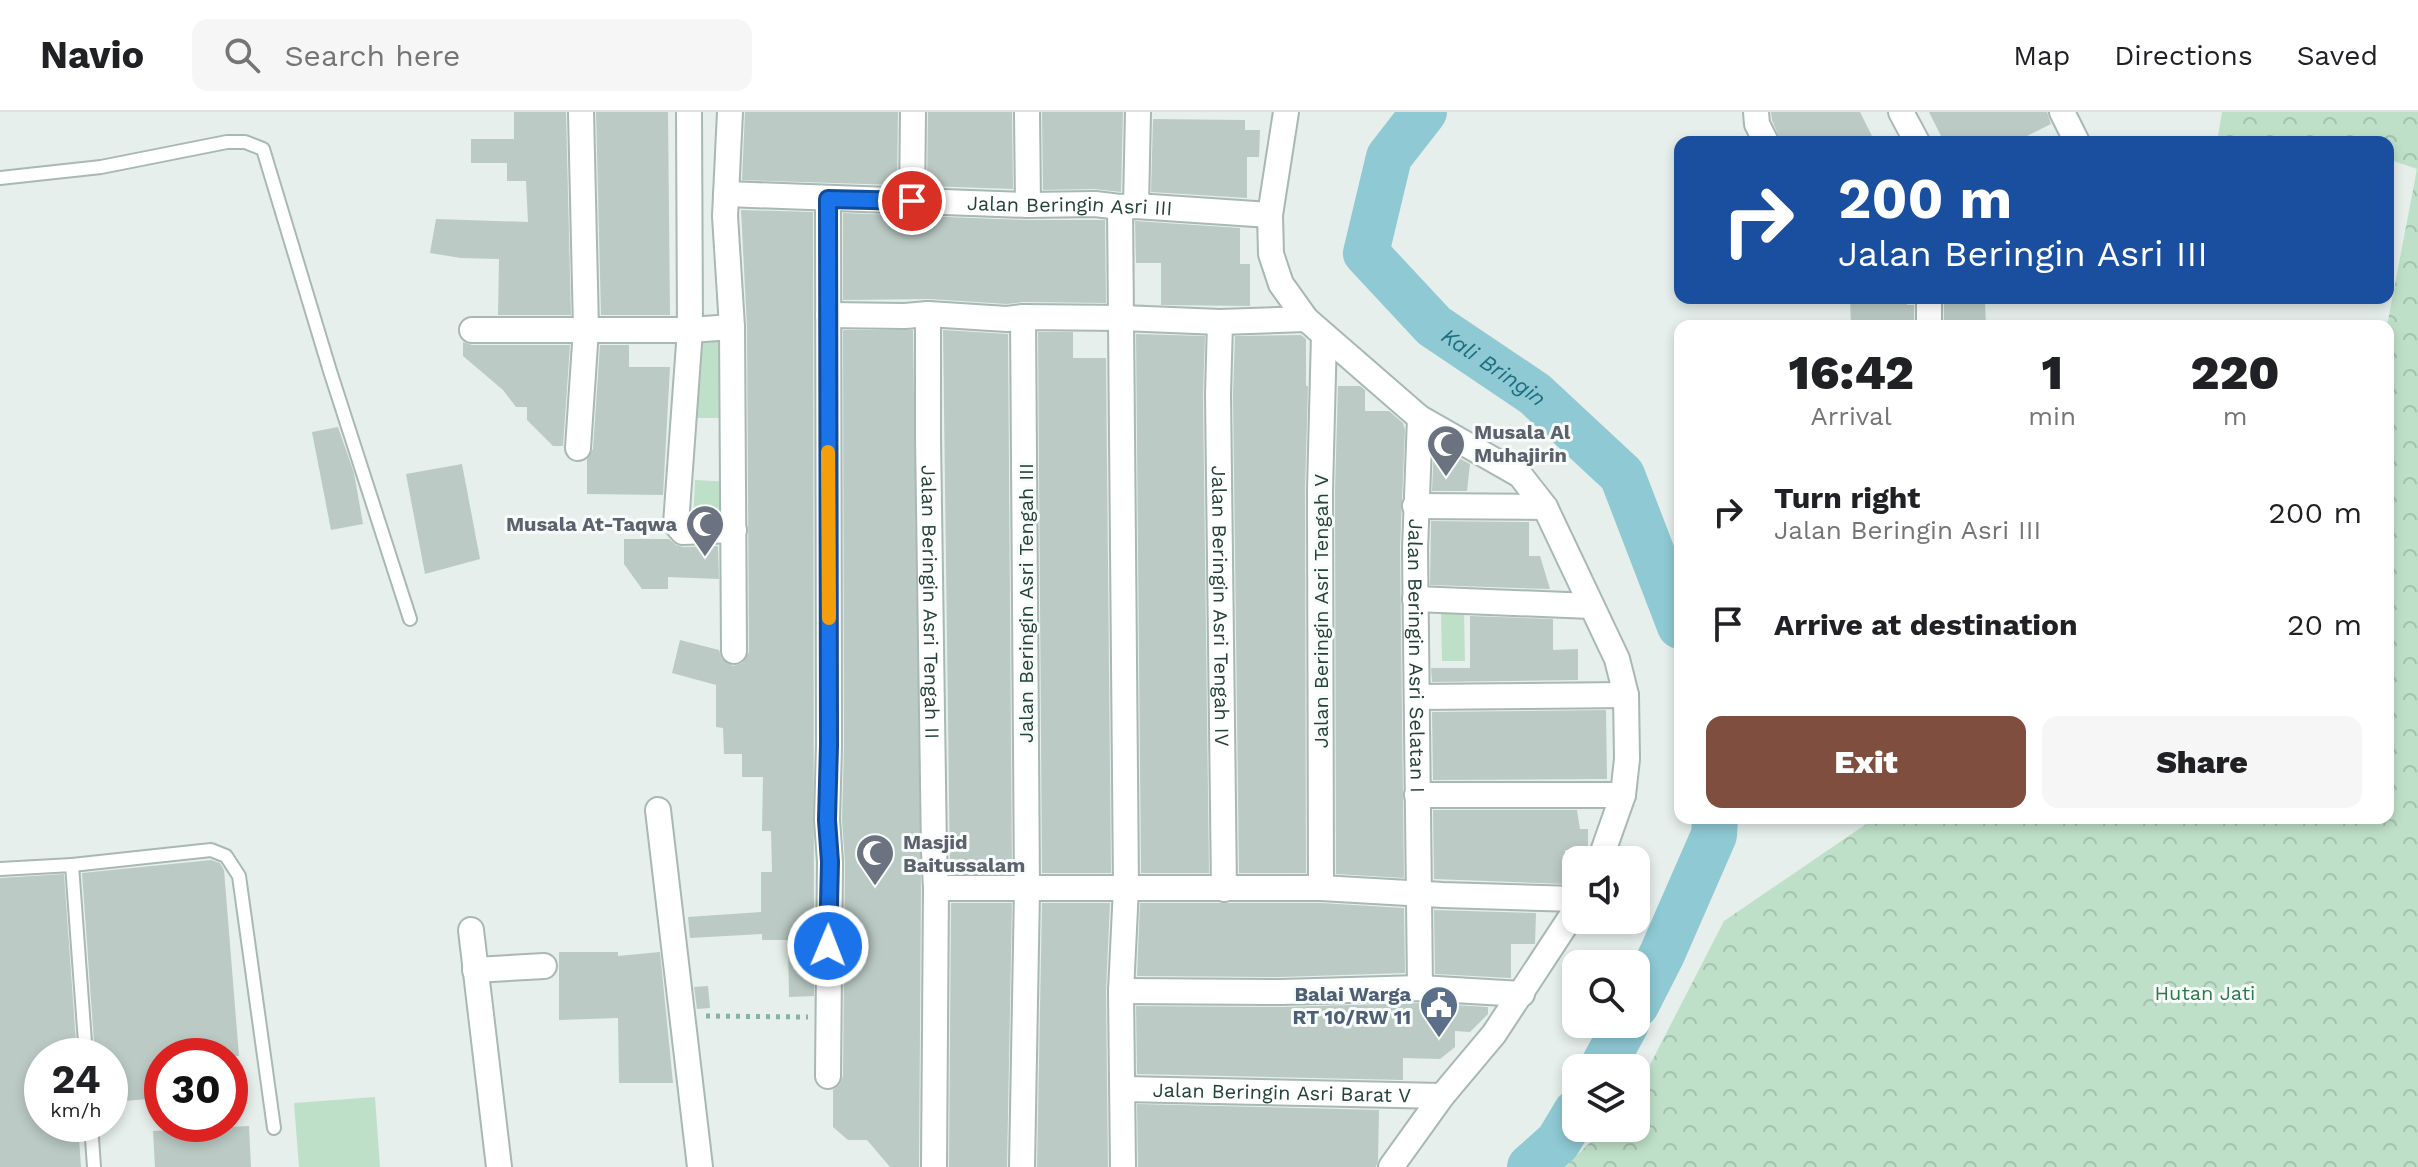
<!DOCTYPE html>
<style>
body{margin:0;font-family:"Work Sans",sans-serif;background:#f6f6f6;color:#202124;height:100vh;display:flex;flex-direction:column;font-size:30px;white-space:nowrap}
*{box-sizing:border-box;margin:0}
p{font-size:26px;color:#757577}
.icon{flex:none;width:44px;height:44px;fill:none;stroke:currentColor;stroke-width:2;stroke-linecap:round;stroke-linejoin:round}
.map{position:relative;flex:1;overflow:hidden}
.side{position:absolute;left:1674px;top:208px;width:720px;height:504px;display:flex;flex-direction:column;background:#fff;border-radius:16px;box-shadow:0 4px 12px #0003}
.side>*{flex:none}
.top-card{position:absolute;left:1674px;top:24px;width:720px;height:168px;border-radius:16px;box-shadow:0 4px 12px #0003;background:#1a4fa0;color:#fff;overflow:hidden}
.tools{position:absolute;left:1562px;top:734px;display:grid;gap:16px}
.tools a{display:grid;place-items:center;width:88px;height:88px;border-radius:16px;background:#fff;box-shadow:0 4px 12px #0003;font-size:40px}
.speed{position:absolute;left:24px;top:926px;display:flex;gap:16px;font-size:40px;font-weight:700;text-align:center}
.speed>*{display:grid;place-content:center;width:104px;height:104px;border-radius:50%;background:#fff;box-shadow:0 4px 12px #0003;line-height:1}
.speed small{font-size:20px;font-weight:400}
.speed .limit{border:12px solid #d22;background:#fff;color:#111}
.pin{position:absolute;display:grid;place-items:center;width:68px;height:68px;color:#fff;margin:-34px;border:4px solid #fff;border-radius:50%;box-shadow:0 2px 8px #0007}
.me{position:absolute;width:88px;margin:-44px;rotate:1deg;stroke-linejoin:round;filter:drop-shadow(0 0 6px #0008)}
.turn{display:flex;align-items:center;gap:28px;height:168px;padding:0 32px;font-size:36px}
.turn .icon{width:104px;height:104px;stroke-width:2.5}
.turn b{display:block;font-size:56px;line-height:68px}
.eta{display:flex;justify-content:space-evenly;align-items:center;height:136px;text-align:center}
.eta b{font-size:48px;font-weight:800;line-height:56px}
.action{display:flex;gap:16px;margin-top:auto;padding:16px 32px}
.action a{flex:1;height:92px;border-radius:16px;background:#7f4e3f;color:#fff;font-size:32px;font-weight:800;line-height:92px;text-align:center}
.action a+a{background:#f6f6f6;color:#202124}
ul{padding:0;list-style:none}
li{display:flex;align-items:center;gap:24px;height:112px;padding:0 32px}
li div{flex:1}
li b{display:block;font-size:30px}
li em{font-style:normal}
header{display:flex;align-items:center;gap:48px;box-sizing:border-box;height:112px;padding:0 40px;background:#fff;border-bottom:2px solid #e0e0e0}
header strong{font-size:38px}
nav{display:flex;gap:44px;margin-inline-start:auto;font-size:28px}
.search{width:560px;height:72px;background:#f6f6f6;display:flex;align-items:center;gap:20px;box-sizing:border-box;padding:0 28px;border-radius:16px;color:#757577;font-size:30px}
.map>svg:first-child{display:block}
.forest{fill:url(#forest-crowns)}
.pitch{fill:#bfe0c8}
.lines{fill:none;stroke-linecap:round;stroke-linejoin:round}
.river{stroke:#8ec9d4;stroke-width:46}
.building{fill:#bbcac4}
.lane-casing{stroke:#a8b8b2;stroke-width:16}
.street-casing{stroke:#a8b8b2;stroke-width:28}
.path{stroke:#86b3a5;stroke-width:5;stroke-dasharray:4 6;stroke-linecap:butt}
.lane{stroke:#fff;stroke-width:12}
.street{stroke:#fff;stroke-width:24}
.route-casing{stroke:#114b97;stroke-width:20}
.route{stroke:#1a73e8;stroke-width:14}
.slow{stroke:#f59e0b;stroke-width:14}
.labels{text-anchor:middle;stroke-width:6;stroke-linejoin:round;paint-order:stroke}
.street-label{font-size:20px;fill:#24423a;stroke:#f7fbf9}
.worship-label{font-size:20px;font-weight:bold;fill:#5b616d;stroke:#f7fbf9;text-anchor:start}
.park-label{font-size:20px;fill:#2d7a4b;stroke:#f7fbf9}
.service-label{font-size:20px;font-weight:bold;fill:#4e5e75;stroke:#f7fbf9;text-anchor:end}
.water-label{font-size:22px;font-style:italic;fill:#1c6f80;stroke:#f7fbf9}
</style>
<header>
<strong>Navio</strong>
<div class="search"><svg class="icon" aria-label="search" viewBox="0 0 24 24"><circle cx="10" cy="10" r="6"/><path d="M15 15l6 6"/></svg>Search here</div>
<nav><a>Map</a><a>Directions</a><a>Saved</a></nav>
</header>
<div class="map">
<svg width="2418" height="1055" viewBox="0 0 2418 1055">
<defs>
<pattern id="forest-crowns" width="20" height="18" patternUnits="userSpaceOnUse" patternTransform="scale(2)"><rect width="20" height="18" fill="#bfe0c8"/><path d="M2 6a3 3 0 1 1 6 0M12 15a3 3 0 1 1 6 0" fill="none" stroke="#a4c1ad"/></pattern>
</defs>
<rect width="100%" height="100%" fill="#e6efeb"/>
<polygon class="forest" points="2222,0 2418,0 2418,1055 1565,1055 1605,1016 1636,1016 1636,980 1724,809 1875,706 2388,706 2387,214 2417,57 2388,47 2388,30 2339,30 2326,26 2217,30"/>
<g class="pitch">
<polygon points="694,230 727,230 728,306 695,306"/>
<polygon points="695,368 733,370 730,413 693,411"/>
<polygon points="1441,500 1464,500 1465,549 1442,549"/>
<polygon points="375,985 380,1055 299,1055 294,991"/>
</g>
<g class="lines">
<g class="river">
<path id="s1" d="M 1424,0 L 1389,45 L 1366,141 L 1434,214 L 1535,282 L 1622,363 L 1680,514"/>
<polyline points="1636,893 1662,842 1714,723 1715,706"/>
<polyline points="1602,956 1626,912"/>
<polyline points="1530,1055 1558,1030 1576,1000"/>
</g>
</g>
<g class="building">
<polygon points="514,0 566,0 571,203 498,203 499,147 461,146 430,141 436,107 528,110 526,69 507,69 507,51 471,51 471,27 514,27"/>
<polygon points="596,0 668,0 670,203 601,203"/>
<polygon points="745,0 898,0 897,73 742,68"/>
<polygon points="928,0 1012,0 1013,77 927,74"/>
<polygon points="1042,0 1123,0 1121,80 1095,77 1043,78"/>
<polygon points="1771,0 1860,0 1875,30 1781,30 1772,8"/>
<polygon points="1929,0 2047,0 2051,12 2015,30 1944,30"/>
<polygon points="1153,7 1245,8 1245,18 1260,18 1259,45 1247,45 1247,86 1151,80"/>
<polygon points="741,98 813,100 814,884 789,885 788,828 762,828 762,822 690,826 688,805 761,800 761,760 772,760 771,719 762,719 763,665 742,665 742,642 724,642 723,616 716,615 716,573 672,561 680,528 719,538 722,547 733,554 742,551 749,540 747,215"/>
<polygon points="843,101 1027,108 1105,108 1106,191 1023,190 1007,192 929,187 843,188"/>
<polygon points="1135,109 1240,116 1240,152 1250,152 1250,194 1161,193 1161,151 1136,151"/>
<polygon points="1850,186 1907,186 1907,193 1914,193 1914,214 1851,214"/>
<polygon points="1985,191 1986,214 1944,214 1944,192"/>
<polygon points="843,218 913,218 921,776 919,1055 890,1055 867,1028 848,1028 833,1015 833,978 840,972 843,964 845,750 842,708 844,633"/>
<polygon points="943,218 1008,222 1012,761 950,761"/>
<polygon points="1038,220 1073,220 1073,246 1106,246 1111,761 1042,761"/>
<polygon points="1136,222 1205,224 1203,283 1209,761 1141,761"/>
<polygon points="1301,223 1306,227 1306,274 1308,274 1305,378 1306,761 1239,761 1233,283 1235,224"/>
<polygon points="463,230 472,233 570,233 563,334 553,334 527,308 527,295 516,295 503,278 463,244"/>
<polygon points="600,233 629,233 629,255 670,255 663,383 587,382 587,347 593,337"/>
<polygon points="1338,274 1360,274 1365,278 1365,299 1389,299 1403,311 1405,318 1400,436 1404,766 1336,762 1335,378"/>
<polygon points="338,315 354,361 363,412 331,418 312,320"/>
<polygon points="1434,333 1470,352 1467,379 1432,379"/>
<polygon points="462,352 480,447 425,462 406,362"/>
<polygon points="1431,409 1529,410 1529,444 1540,444 1550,477 1430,473"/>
<polygon points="624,427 669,427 676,433 683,435 718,434 719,467 668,465 668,477 642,477 624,452"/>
<polygon points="1470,504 1553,507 1553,538 1578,537 1578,568 1432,570 1431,556 1470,556"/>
<polygon points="1606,598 1607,667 1433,668 1432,600"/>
<polygon points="1433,698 1577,698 1580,717 1588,717 1588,738 1565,738 1565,772 1434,767"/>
<polygon points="211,748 220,751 224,758 239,944 162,944 162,986 110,990 110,944 95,944 82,761"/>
<polygon points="64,762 77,944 42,944 42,1012 78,1012 81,1055 0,1055 0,766"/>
<polygon points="951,791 1012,791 1007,1055 949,1055"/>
<polygon points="1042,791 1110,791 1106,879 1108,1055 1037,1055"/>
<polygon points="1140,791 1321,791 1404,796 1405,861 1281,865 1137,864"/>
<polygon points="1434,798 1536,801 1535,832 1511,832 1511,866 1435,862"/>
<polygon points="559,840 618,840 618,844 660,840 673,971 619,971 618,906 559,908"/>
<polygon points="708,874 710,896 697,897 694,875"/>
<polygon points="1420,891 1488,895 1488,902 1470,920 1455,919 1455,935 1440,947 1403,946 1403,968 1137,962 1136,894 1281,895"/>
<polygon points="1137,992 1379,998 1378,1048 1376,1055 1138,1055"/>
<polygon points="249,1014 251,1055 155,1055 153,1019"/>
</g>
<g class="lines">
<defs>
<g id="lane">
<polyline points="0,66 101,55 227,30 245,30 263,37 330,259 410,507"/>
<polyline points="72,753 211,738 226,744 239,764 274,1016"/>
<polyline points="0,757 72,753 86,944"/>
<polyline points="91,1012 94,1055"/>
</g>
<g id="street">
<polyline points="689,0 690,218 676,412 683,420 734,418"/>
<polyline points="730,0 725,104 732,215 734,539"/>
<polyline points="1027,0 1028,93"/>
<polyline points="1286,0 1270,103 1271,142 1281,172 1306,207 1420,306 1520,363 1545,395 1617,547 1626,583 1627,647 1623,683 1600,748"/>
<polyline points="1756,0 1757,12 1766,30"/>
<polyline points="1901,0 1917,30"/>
<polyline points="2062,0 2077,30"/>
<path id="s2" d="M 726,82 L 1028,93 L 1095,92 L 1120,95 L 1136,94 L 1270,103"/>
<polyline points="912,89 913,0"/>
<polyline points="1136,94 1138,0"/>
<polyline points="1120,95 1126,776 1121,879 1123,1055"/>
<polyline points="1929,186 1929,214"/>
<path id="s3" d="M 928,202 L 928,325 L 934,740 L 936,776 L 934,1055"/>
<polyline points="828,203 905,204 928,202 1007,207 1023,205 1122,206 1220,210 1306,207"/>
<path id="s4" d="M 1220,210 L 1218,283 L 1224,777"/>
<polyline points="472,218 690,218 732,215"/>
<path id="s5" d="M 1420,306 L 1415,437 L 1420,876"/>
<polyline points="578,336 586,217 581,0"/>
<polyline points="1415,394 1545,395"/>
<polyline points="1415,487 1591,494"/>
<polyline points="1417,585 1626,583"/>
<polyline points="1417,683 1623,683"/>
<polyline points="658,698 700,1055"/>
<polyline points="936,776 1321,776 1443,783 1576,787"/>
<polyline points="1321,776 1320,378 1324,223"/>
<polyline points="471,818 499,1055"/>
<polyline points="475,858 544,854"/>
<polyline points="1121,879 1281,880 1420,876 1522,882"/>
<polyline points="828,964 830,750 827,708 829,633 828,87"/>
<path id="s6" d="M 1124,977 L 1442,984"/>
<polyline points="1022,1055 1027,778 1023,205"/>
<polyline points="1391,1055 1442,984 1494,922 1576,797"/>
</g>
</defs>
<use href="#lane" class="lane-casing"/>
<use href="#street" class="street-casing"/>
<polyline class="path" points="706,904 808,905"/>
<use href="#lane" class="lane"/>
<use href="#street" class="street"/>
</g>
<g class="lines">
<defs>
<polyline id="route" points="828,834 830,750 827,708 829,633 828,87 912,89"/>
</defs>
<use href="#route" class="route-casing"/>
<use href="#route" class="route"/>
<polyline class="slow" points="828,340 829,506"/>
</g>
<defs>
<symbol id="mosque-pin" viewBox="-11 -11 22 30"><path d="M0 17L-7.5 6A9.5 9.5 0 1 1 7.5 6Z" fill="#6b7280" stroke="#f7fbf9"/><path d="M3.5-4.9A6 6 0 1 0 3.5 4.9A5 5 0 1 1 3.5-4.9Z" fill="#fff"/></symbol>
<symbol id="civic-pin" viewBox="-11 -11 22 30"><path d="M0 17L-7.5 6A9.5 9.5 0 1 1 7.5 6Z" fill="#5c6f8a" stroke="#f7fbf9"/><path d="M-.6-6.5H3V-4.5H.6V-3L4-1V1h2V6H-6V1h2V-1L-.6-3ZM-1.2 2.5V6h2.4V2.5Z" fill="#fff"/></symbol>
</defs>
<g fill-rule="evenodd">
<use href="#mosque-pin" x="1424" y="310" width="44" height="60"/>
<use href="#mosque-pin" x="683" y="390" width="44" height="60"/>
<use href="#mosque-pin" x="853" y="719" width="44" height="60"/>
<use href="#civic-pin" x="1417" y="871" width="44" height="60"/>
</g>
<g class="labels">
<g class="street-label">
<text dy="7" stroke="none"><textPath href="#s2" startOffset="344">Jalan Beringin Asri III</textPath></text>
<text dy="7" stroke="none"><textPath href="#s3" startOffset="288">Jalan Beringin Asri Tengah II</textPath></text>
<text transform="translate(1026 491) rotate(-90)" y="7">Jalan Beringin Asri Tengah III</text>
<text dy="7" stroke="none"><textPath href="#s4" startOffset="284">Jalan Beringin Asri Tengah IV</textPath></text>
<text transform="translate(1321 499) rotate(-90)" y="7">Jalan Beringin Asri Tengah V</text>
<text dy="7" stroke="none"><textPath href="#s5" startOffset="238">Jalan Beringin Asri Selatan I</textPath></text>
<text dy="7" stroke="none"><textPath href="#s6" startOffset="158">Jalan Beringin Asri Barat V</textPath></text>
</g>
<g class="worship-label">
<text x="1474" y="327">Musala Al<tspan x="1474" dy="23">Muhajirin</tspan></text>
<text x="677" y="419" text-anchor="end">Musala At-Taqwa</text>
<text x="903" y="737">Masjid<tspan x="903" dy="23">Baitussalam</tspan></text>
</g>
<g class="park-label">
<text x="2205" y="888">Hutan Jati</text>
</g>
<g class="service-label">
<text x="1411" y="889">Balai Warga<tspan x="1411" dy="23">RT 10/RW 11</tspan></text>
</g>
<g class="water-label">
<text dy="8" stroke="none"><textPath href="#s1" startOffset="328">Kali Bringin</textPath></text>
</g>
</g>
</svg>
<div class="tools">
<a><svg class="icon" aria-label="sound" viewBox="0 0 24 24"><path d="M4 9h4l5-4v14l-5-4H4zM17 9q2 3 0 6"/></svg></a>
<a><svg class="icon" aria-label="search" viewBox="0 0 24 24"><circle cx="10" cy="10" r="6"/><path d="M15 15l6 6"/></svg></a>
<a><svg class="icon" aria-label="layers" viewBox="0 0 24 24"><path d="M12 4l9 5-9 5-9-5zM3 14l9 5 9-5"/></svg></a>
</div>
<div class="speed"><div>24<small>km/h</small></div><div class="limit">30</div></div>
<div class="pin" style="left:912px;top:89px;background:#d93025"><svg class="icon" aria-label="arrive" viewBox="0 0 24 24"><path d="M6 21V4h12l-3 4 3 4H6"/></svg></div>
<svg class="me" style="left:828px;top:834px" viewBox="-20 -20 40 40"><circle r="17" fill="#1a73e8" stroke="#fff" stroke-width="3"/><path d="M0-11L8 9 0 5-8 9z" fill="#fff"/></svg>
<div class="top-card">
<div class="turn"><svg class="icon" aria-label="right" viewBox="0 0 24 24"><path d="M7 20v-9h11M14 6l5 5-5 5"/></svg><div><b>200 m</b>Jalan Beringin Asri III</div></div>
</div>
<section class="side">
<div class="eta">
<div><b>16:42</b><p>Arrival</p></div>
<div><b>1</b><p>min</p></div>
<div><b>220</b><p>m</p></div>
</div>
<ul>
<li><svg class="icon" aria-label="right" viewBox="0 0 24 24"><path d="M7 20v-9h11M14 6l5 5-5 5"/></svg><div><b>Turn right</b><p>Jalan Beringin Asri III</p></div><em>200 m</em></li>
<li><svg class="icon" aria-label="arrive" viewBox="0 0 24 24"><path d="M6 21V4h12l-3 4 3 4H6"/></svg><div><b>Arrive at destination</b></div><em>20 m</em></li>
</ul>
<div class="action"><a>Exit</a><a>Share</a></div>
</section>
</div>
